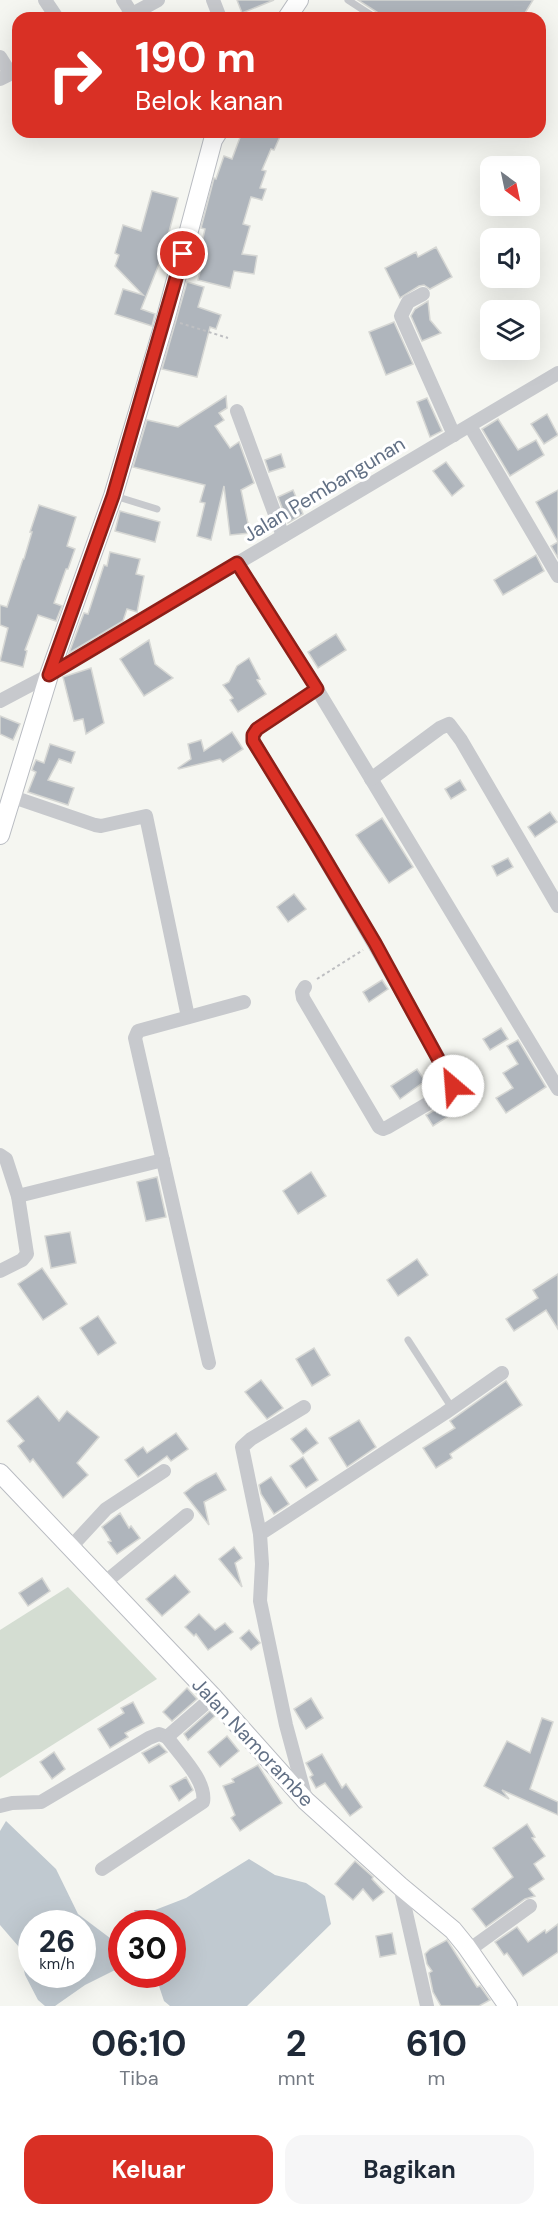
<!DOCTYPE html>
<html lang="id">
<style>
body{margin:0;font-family:"DM Sans",sans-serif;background:#f6f6f7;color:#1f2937;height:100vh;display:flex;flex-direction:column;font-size:22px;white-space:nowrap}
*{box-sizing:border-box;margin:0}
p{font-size:20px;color:#747a83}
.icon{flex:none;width:33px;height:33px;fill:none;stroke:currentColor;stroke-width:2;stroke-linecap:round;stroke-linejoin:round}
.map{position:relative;height:2006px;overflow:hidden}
.sheet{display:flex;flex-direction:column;background:#fff;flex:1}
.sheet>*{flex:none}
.hud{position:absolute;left:12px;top:12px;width:534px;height:126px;border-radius:18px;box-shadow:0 6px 24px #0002;background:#d93025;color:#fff;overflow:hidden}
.needle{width:39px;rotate:147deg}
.tools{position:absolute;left:480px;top:156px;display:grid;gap:12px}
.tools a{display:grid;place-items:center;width:60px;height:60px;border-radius:12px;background:#fff;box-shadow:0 6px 24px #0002;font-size:30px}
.speed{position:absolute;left:18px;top:1910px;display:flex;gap:12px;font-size:30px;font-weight:700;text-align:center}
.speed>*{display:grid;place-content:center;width:78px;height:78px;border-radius:50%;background:#fff;box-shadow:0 6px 24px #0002;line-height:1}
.speed small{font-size:15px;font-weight:400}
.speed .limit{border:9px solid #d22;background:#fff;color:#111}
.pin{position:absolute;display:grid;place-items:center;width:51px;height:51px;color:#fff;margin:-26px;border:3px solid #fff;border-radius:50%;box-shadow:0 2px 6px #0007}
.me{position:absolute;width:66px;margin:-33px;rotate:333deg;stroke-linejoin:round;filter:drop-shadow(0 0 4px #0008)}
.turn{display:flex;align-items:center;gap:21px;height:126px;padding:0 24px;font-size:27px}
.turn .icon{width:78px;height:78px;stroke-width:2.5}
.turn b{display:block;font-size:42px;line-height:51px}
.eta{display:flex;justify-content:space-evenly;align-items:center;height:102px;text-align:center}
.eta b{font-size:36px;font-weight:700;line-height:42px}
.primary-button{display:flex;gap:12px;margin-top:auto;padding:12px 24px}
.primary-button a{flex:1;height:69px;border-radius:18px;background:#d93025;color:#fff;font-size:24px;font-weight:700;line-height:69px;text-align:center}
.primary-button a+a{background:#f6f6f7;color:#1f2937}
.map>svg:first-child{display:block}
.green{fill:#d4ddd2}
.water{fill:#c0c9d0;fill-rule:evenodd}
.building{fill:#afb5bc;stroke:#d6d7d4;stroke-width:1.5}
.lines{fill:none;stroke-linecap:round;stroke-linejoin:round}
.secondary-casing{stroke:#b9bcc2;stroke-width:20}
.path{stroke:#bebfc2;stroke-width:2;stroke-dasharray:3 3;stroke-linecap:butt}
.service{stroke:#c7c9cd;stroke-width:7}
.minor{stroke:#c7c9cd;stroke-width:14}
.secondary{stroke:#fff;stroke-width:18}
.route-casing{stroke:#8d1f18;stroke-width:15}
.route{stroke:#d93025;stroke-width:10}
.labels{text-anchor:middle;stroke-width:6;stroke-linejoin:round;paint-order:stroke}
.street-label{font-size:20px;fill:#627085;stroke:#fff}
</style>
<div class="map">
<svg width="558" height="2006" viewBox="0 0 558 2006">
<rect width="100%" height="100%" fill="#f5f6f1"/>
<polygon class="green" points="68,1587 157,1679 0,1778 0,1630"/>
<g class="water">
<path d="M 6,1821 L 56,1869 L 78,1914 L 110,1938 L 121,1940 L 121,1967 L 85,1985 L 55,2006 L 45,2006 L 38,2000 L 25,1975 L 19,1947 L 0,1925 L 0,1831 ZM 32,1923 L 82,1923 L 82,1974 L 32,1974 Z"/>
<polygon points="249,1859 275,1875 306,1883 325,1896 331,1924 247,2006 170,2006 164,2001 155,1974 172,1974 172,1923 139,1923 134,1910 155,1910 186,1898"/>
</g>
<g class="building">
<polygon points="237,0 274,0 242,13"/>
<polygon points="358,0 533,0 522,18 386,18"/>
<polygon points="242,132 282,132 274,150 271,149 262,170 266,171 260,188 266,189 262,200 251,197 243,224 250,226 242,254 257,256 254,274 234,271 230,288 198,280 206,247 201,246 205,229 201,228 214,178 216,179 224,156 232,159"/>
<polygon points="152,191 178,198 166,243 173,245 166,267 159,264 141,309 155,314 152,326 115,314 123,289 143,295 115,266 119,255 115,253 123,225 141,231"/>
<polygon points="436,247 452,277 430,289 424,285 419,286 400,298 385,268 416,252 418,257"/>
<polygon points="187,282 204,287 198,307 221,315 216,329 210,327 197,377 162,369"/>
<polygon points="428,301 430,320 441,333 422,341 411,316 415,309"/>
<polygon points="394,322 413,364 386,375 369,332"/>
<polygon points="226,396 227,408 219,413 224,420 215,426 230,448 239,442 254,483 241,490 250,533 230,535 224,486 211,540 197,536 205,503 200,502 205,485 133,467 147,420 178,427"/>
<polygon points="427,398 442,431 430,437 417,402"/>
<polygon points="547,414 558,435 544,444 531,424"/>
<polygon points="498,419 518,450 536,440 544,455 510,476 482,429"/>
<polygon points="281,454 285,467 269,472 265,460"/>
<polygon points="446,462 464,486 452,496 433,471"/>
<polygon points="293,490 303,514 288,523 278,497"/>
<polygon points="558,490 558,558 551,546 558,542 536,502"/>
<polygon points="39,505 76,517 67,546 75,549 68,569 66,569 54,603 62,606 56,621 38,615 25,650 27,651 23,667 0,661 8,628 0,625 0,605 7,607 23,559 24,559 32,532 30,532"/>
<polygon points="120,511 160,522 155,542 115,531"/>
<polygon points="110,552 140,559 136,574 144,576 137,612 127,609 123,621 69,653 84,613 88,614 104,565 107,566"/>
<polygon points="536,555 544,571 503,595 494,580"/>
<polygon points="336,634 346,650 318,668 308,652"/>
<polygon points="149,640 155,664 173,678 144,696 120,659"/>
<polygon points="249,658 260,679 257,680 266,694 238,712 230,700 233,698 223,685 229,682 237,666"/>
<polygon points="91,668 104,723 86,734 83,719 74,721 63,677"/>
<polygon points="0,716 20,724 13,740 0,734"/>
<polygon points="232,732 243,749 223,762 220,759 179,769 178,768 191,759 188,744 201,740 204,751"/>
<polygon points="50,744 75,752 71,763 59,759 48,780 74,788 68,805 28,792 36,772 32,770 33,767 36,760 44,763"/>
<polygon points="460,780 466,790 451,799 445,789"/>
<polygon points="550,812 557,822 535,837 528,827"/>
<polygon points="382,818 413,867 389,883 356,835"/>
<polygon points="508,858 513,867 497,876 492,866"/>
<polygon points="294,894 306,909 288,922 277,907"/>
<polygon points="382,980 388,989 369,1002 363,992"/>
<polygon points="501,1028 508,1039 490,1050 483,1039"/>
<polygon points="518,1040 546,1087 506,1113 496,1098 513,1088 503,1073 518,1064 507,1046"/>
<polygon points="417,1069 425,1081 400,1099 391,1086"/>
<polygon points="454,1099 460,1109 433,1126 426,1115"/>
<polygon points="311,1172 326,1196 298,1214 283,1191"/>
<polygon points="157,1177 166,1217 146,1221 137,1182"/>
<polygon points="70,1232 76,1263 51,1268 45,1236"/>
<polygon points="417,1259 428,1275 398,1296 387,1280"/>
<polygon points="42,1268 67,1304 43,1320 18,1284"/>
<polygon points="558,1274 558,1329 546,1310 514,1331 506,1319 538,1298 533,1290"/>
<polygon points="98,1316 116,1343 98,1355 80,1328"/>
<polygon points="314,1348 330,1375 312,1386 296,1359"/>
<polygon points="261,1380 283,1408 267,1419 245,1392"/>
<polygon points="506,1381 522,1405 450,1454 452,1458 436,1468 423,1448 455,1428 450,1421"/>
<polygon points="38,1396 59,1421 67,1411 99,1437 77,1463 88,1475 63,1498 33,1459 30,1462 18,1446 24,1441 7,1421"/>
<polygon points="359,1420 376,1447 347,1467 329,1438"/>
<polygon points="306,1428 318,1443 303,1454 291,1439"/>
<polygon points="176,1433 188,1449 171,1461 167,1456 138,1477 125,1460 143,1447 147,1453"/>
<polygon points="303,1457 318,1480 306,1488 290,1466"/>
<polygon points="216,1473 226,1490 204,1502 209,1525 184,1493 196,1484"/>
<polygon points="271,1477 289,1504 274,1514 261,1494 259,1485"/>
<polygon points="120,1513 129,1528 131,1526 140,1538 117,1554 108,1542 111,1541 102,1527"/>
<polygon points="234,1547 242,1558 235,1563 242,1587 219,1559"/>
<polygon points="175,1575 190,1592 162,1616 146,1599"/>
<polygon points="42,1578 50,1591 28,1606 19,1593"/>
<polygon points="199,1614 215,1630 225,1623 233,1632 208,1650 196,1634 194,1636 185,1627"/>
<polygon points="249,1630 260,1643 251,1650 240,1638"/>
<polygon points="187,1688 197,1699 172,1721 163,1712"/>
<polygon points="311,1698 323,1718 306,1729 294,1709"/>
<polygon points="133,1702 144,1723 125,1733 128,1737 110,1748 98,1729 124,1713 121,1708"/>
<polygon points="210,1711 215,1716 188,1740 184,1734"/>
<polygon points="542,1718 553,1722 530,1789 558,1802 558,1815 502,1790 509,1799 484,1786 507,1741 530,1753"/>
<polygon points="227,1736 239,1751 220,1767 208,1752"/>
<polygon points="159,1744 167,1752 149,1763 142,1753"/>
<polygon points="54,1752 65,1769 52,1779 40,1762"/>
<polygon points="322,1754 342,1788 346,1784 362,1807 350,1816 325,1783 316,1788 310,1777 313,1775 306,1763"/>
<polygon points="258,1765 282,1803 240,1831 231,1818 235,1815 223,1786 234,1782 232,1779"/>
<polygon points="186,1777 193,1790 179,1801 170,1786"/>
<polygon points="527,1824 535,1837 532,1838 545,1856 534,1864 544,1879 529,1889 535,1896 525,1899 486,1927 472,1909 513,1877 493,1848"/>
<polygon points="355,1861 373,1877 372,1879 384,1892 373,1901 363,1889 353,1900 335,1884"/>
<polygon points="558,1924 558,1952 523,1976 507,1953 504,1955 495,1942 517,1927 528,1942 545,1930 546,1933"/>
<polygon points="392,1933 396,1954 380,1957 376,1936"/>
<polygon points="447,1940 477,1987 480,1986 490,2000 479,2006 441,2006 433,1992 429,1973 432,1971 427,1964 425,1954 430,1949"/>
</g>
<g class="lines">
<defs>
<g id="secondary">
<polyline points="287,18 299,0"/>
<polyline points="0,835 49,675 113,496 166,317 213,140 218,132"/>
<polyline points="0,1473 213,1697 306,1801 400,1886 453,1930 466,1946 508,2006"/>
</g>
</defs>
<use href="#secondary" class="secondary-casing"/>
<g class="path">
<polyline points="180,323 228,338"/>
<polyline points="317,979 363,950"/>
</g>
<g class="service">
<polyline points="348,0 371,15"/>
<polyline points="115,496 157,509"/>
<polyline points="408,1340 452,1408"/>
</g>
<g class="minor">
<polyline points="45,0 57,18"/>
<polyline points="123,0 132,14"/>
<polyline points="213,0 220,18"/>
<polyline points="125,18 158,0"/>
<polyline points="0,57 10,73"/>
<polyline points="0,79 18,70"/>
<polyline points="423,294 408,302 401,316 454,435"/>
<polyline points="237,411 283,536"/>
<polyline points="470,426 558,576"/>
<polyline points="237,563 317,689 558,1089"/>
<polyline points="0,701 49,675 558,373"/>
<polyline points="371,779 440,728 449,724 461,740 558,906"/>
<polyline points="13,797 95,825 101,826 146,816 188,1017"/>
<path d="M 305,987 L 302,992 L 303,998 L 379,1127 L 383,1129 L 388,1127 L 451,1090 L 452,1082 C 388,967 322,853 253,741 L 253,735 L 257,729 L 317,689"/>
<polyline points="0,1155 6,1159 18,1196 27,1254 22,1260 0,1271"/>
<polyline points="18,1196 163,1160"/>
<polyline points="209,1363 135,1038 138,1031 244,1002"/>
<polyline points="260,1534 242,1447 251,1439 304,1407"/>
<polyline points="70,1548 106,1509 164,1471"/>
<polyline points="103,1584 187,1515"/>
<polyline points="306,1799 286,1725 260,1601 262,1564 260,1534 445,1413 502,1373"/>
<polyline points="0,1806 12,1803 41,1802 149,1738 159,1734 167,1737 213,1697"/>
<path d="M 102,1869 L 203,1802 C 207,1781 179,1754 167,1737"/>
<polyline points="400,1886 427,2006"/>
<polyline points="469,1950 530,1906"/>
</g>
<use href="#secondary" class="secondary"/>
</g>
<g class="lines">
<defs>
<polyline id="route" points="183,254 113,496 49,675 237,563 317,689 257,729 253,735 253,741 315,842 375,943 453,1086"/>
</defs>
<use href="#route" class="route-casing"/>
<use href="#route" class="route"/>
</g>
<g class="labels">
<g class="street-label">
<text transform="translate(324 489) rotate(-31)" y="7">Jalan Pembangunan</text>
<text transform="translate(253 1742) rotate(47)" y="7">Jalan Namorambe</text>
</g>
</g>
</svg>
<div class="tools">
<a><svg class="needle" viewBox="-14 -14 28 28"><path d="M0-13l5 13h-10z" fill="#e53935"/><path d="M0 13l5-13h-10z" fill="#747a83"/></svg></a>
<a><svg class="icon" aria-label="sound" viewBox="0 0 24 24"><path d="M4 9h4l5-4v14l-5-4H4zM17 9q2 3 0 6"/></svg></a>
<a><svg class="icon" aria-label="layers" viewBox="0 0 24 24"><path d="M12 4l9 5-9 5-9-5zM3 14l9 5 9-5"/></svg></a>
</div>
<div class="speed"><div>26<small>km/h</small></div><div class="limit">30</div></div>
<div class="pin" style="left:183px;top:254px;background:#d93025"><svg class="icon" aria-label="arrive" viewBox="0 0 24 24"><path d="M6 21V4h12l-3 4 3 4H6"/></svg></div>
<svg class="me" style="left:453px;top:1086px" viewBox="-20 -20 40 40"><circle r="19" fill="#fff"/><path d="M0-13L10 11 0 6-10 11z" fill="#d93025"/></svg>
<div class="hud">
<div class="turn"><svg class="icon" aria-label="right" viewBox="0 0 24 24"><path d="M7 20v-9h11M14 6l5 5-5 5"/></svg><div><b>190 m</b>Belok kanan</div></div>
</div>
</div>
<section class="sheet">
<div class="eta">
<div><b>06:10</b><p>Tiba</p></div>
<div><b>2</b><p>mnt</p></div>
<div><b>610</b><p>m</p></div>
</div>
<div class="primary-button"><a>Keluar</a><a>Bagikan</a></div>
</section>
